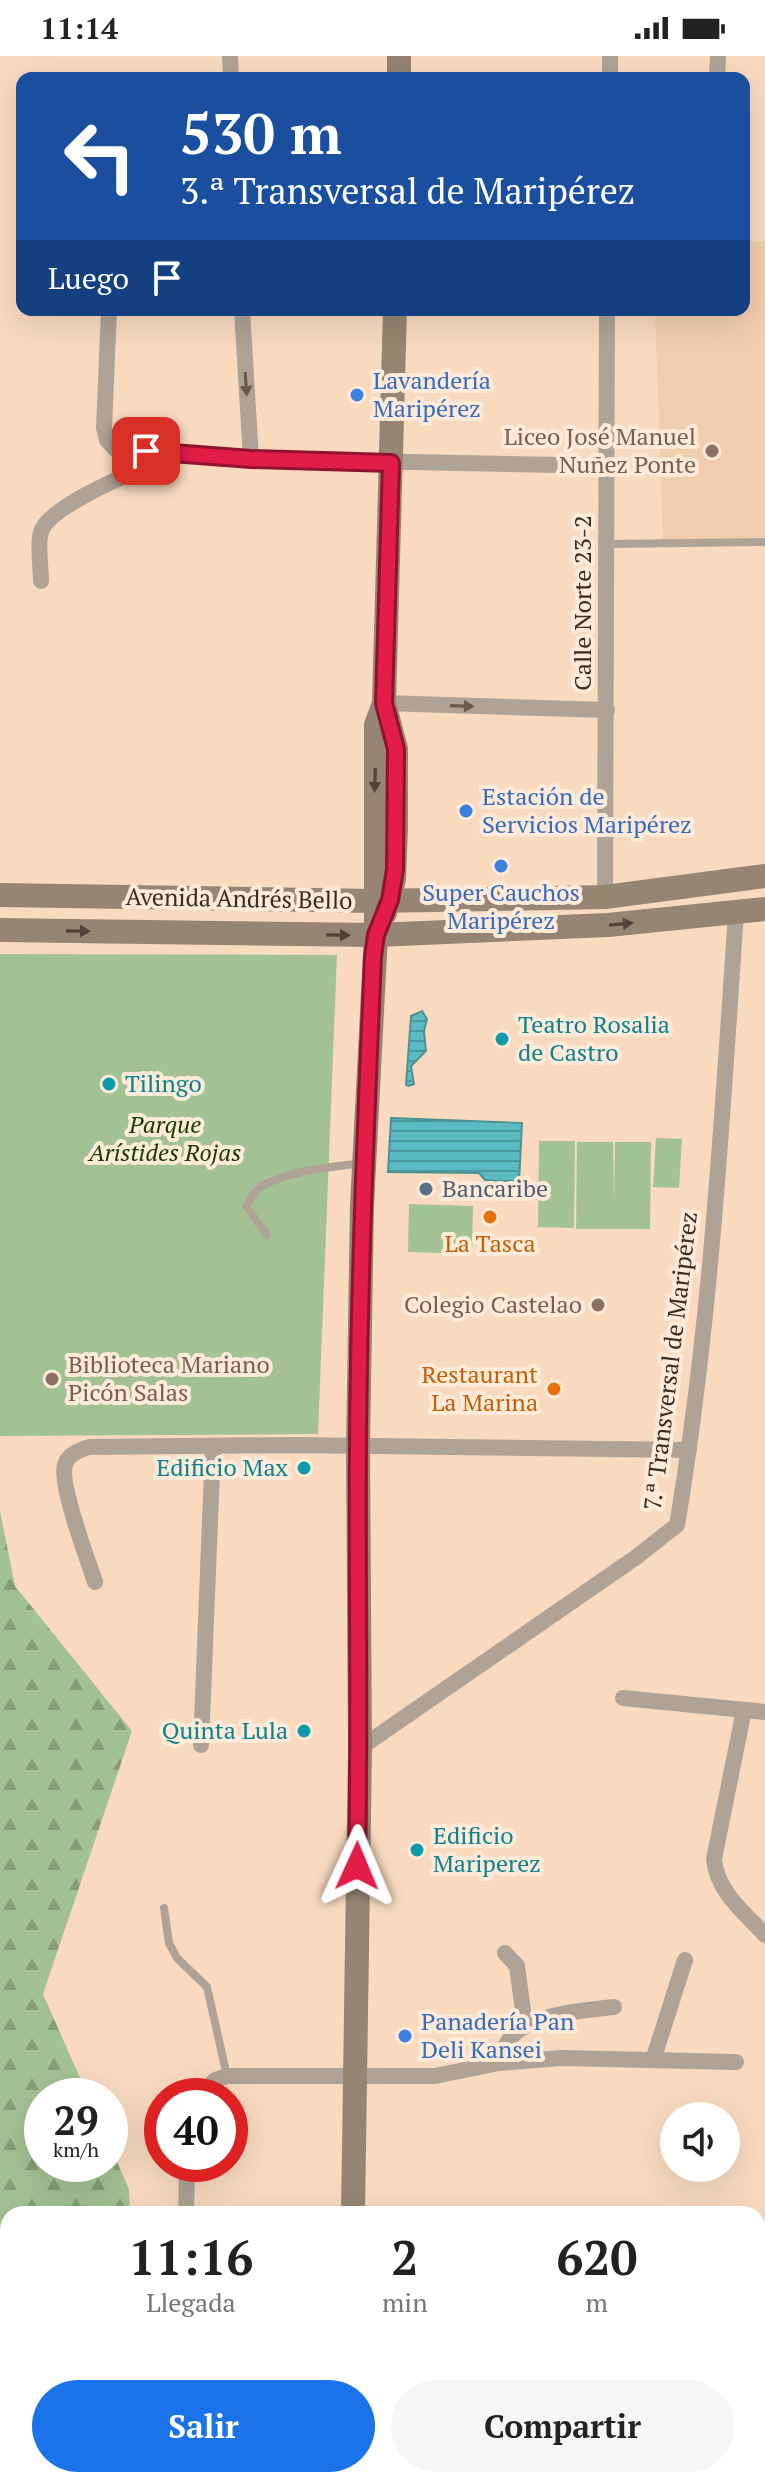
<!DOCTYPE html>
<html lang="es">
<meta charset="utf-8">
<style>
body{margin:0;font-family:"PT Serif",serif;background:#f6f6f6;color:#222;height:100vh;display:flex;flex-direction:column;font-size:30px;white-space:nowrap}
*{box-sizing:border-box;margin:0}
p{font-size:26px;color:#767676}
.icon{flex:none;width:44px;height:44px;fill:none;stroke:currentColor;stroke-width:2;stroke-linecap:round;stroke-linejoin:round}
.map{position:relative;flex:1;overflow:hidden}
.side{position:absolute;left:0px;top:2150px;width:766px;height:282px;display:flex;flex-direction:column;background:#fff;border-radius:24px 24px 0 0;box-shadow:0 8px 32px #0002}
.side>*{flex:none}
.top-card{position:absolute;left:16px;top:16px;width:734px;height:244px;border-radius:16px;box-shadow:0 8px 32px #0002;background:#1a4fa0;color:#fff;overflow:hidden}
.fabs{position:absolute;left:660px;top:2046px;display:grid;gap:16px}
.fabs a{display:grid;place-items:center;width:80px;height:80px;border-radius:50%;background:#fff;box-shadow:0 8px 32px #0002;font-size:40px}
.speed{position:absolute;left:24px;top:2022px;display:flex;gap:16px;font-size:40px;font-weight:700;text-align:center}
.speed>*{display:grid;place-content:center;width:104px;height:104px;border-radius:50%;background:#fff;box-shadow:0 8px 32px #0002;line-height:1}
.speed small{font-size:20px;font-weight:400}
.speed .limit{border:12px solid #d22;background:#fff;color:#111}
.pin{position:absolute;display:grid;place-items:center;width:68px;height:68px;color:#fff;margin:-34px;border-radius:16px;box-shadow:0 4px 12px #0006}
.me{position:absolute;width:88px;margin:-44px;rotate:1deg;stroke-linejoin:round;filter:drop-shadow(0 0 6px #0008)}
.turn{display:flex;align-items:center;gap:28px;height:168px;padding:0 32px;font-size:36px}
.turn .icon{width:104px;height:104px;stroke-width:2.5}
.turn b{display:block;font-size:56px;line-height:68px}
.then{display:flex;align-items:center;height:76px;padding:0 32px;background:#0003;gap:16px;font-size:30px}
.eta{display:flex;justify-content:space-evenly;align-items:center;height:136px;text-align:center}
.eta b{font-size:48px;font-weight:600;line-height:56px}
.cta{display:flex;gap:16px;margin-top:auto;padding:16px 32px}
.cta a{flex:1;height:92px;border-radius:48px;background:#1a73e8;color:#fff;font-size:32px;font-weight:600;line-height:92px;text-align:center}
.cta a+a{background:#f6f6f6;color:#222}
.status{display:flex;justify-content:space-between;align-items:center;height:56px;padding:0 40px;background:#fff;direction:ltr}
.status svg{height:22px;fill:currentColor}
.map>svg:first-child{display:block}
.built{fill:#f1cdad}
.forest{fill:url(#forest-firs)}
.green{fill:#a3c294}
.water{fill:url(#water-rules);stroke:#509092;stroke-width:2}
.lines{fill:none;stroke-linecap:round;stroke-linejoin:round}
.lane{stroke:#aea396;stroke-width:8}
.street{stroke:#aea396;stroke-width:16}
.secondary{stroke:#958572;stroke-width:24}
.oneway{fill:#685c51}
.oneway2{fill:#504337}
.route-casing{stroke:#92132f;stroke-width:20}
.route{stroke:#e11d48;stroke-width:14}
.shop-dot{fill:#3f7fe0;stroke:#fdead9;stroke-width:3}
.education-dot{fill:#8d6e63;stroke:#fdead9;stroke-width:3}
.culture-dot{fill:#0f9aa8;stroke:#fdead9;stroke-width:3}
.service-dot{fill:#5c6f8a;stroke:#fdead9;stroke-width:3}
.food-dot{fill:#e8710a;stroke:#fdead9;stroke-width:3}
.labels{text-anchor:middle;stroke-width:8;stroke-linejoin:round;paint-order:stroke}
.shop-label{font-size:24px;fill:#366cbe;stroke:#fdead9;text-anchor:start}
.education-label{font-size:24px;fill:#785e54;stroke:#fdead9;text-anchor:end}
.street-label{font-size:24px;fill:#392d23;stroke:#fdead9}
.culture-label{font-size:24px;fill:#0d838f;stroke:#fdead9;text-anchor:start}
.park-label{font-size:24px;font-style:italic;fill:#183c00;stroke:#fdead9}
.service-label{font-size:24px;fill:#4e5e75;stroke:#fdead9;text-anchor:start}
.food-label{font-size:24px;fill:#c56008;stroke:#fdead9}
</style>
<div class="status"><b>11:14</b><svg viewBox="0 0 49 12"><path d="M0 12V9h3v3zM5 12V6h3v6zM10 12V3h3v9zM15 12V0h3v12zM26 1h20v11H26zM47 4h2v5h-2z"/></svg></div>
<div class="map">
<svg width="765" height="2431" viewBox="0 0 765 2431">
<defs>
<pattern id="forest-firs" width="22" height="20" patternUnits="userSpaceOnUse" patternTransform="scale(2)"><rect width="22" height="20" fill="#a3c294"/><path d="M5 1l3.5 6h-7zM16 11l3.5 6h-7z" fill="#869e78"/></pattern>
<pattern id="water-rules" width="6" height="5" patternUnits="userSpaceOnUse" patternTransform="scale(2)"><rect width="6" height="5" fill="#5abbc2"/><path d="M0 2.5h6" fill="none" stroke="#4b989d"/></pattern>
</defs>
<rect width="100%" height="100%" fill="#f9dabf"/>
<polygon class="built" points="744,185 765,186 765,481 663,485 655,254 744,254"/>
<polygon class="forest" points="0,1455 15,1530 132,1675 43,1938 88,2040 42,2040 42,2108 110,2108 110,2090 129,2133 130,2158 8,2158 8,2424 142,2424 142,2431 0,2431"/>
<g class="green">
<polygon points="0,898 337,899 318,1378 0,1380"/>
<polygon points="656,1082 682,1083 679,1132 653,1131"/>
<polygon points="539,1085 575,1085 574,1172 538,1171"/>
<polygon points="577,1086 613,1086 614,1147 615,1086 651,1086 650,1173 576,1173"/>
<polygon points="409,1148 473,1150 472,1198 408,1196"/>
</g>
<g class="water">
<polygon points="422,955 427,963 424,975 426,995 411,1010 414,1028 409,1030 406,1029 411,960"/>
<polygon points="391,1062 522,1067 519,1126 485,1124 479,1117 388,1116"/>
</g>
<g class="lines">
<g class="lane">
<polyline points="607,488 765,486"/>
<path d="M 267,1179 L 246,1150 C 251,1143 255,1134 262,1130 C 291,1114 331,1111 363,1107"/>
<polyline points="164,1852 169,1887 177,1902 207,1931 227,2020"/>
</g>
<g class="street">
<polyline points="230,0 231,22"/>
<polyline points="610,22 610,0"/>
<polyline points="717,22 718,0"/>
<polyline points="109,254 104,372 107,384 115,393 251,403 607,410"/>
<polyline points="242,254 251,403"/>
<path d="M 41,525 C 41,511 37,489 41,476 C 49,448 147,411 174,398"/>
<polyline points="384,647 607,654"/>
<polyline points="605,841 607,254"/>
<path d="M 95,1526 C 88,1504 59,1429 65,1409 C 68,1398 80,1394 89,1391 L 294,1389 L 689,1394"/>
<polyline points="623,1642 765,1656"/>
<path d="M 744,1654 L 714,1803 C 717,1836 744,1856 765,1879"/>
<polyline points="201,1689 213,1390"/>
<path d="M 360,1692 L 635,1502 L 677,1469 C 711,1267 722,1061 736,857"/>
<polyline points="505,1897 517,1910 525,1970"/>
<polyline points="653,2004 685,1904"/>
<path d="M 499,2007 C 502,2000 504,1991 509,1984 C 526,1958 586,1954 614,1951"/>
<polyline points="201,2040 215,2024 227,2020 435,2020 499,2007 561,2002 736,2006"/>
<polyline points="186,2158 187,2108"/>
<polyline points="143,2431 144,2424"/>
<polyline points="578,2431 578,2424"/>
</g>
<g class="secondary">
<polyline points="399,22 399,0"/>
<polyline points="0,839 374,845 605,841 765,820"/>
<polyline points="385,857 394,823 396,772 396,693 384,647 395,254"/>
<polyline points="0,874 376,879 608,869 765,853"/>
<polyline points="353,2158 360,1692 358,1391 362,1149 376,879 376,669 384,647"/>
<polyline points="352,2431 352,2424"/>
</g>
</g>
<defs><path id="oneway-solid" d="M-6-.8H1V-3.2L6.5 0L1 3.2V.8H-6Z" transform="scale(2)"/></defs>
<g class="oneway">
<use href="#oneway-solid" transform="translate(246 328) rotate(86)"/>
<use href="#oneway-solid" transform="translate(462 650) rotate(2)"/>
</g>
<g class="oneway2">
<use href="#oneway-solid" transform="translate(375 724) rotate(92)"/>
<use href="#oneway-solid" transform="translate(621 868) rotate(-5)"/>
<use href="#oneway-solid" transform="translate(78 875) rotate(1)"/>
<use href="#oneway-solid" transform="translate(338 879) rotate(1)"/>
</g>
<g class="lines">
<defs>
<path id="route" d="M 146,395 L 251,403 L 391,407 L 384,647 L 396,693 L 395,813 L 390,844 L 376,879 L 373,901 C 366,1065 359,1228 358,1392 C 357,1532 360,1671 357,1810"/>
</defs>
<use href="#route" class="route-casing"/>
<use href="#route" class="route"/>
</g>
<g class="shop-dot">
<circle cx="357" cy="339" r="8"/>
<circle cx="466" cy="755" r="8"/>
<circle cx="501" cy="810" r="8"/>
<circle cx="405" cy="1980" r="8"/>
</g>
<g class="education-dot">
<circle cx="712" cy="395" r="8"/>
<circle cx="598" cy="1249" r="8"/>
<circle cx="52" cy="1323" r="8"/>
</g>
<g class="culture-dot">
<circle cx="502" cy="983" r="8"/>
<circle cx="109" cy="1028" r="8"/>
<circle cx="304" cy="1412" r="8"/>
<circle cx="304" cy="1675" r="8"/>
<circle cx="417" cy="1794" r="8"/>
</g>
<circle class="service-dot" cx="426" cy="1133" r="8"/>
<g class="food-dot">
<circle cx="490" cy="1161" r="8"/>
<circle cx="554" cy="1333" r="8"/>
</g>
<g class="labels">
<g class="shop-label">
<text x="373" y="333">Lavandería<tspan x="373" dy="28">Maripérez</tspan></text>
<text x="482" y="749">Estación de<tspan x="482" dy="28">Servicios Maripérez</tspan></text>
<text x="501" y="845" text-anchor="middle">Super Cauchos<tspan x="501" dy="28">Maripérez</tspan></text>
<text x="421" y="1974">Panadería Pan<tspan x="421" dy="28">Deli Kansei</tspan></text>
</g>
<g class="education-label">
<text x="696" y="389">Liceo José Manuel<tspan x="696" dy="28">Nuñez Ponte</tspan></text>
<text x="582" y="1257">Colegio Castelao</text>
<text x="68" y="1317" text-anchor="start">Biblioteca Mariano<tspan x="68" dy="28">Picón Salas</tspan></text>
</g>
<g class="street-label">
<text transform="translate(583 547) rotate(-90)" y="8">Calle Norte 23-2</text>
<text transform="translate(239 843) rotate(1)" y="8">Avenida Andrés Bello</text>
<text transform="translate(671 1305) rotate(-83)" y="8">7.ª Transversal de Maripérez</text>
</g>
<g class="culture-label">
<text x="518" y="977">Teatro Rosalia<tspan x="518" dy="28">de Castro</tspan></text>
<text x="125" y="1036">Tilingo</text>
<text x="288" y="1420" text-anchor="end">Edificio Max</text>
<text x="288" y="1683" text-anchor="end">Quinta Lula</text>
<text x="433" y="1788">Edificio<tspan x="433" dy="28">Mariperez</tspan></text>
</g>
<g class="park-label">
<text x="165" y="1077">Parque<tspan x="165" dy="28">Arístides Rojas</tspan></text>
</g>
<g class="service-label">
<text x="442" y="1141">Bancaribe</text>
</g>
<g class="food-label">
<text x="490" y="1196">La Tasca</text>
<text x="538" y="1327" text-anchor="end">Restaurant<tspan x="538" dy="28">La Marina</tspan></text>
</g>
</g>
</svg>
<div class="fabs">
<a><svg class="icon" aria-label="sound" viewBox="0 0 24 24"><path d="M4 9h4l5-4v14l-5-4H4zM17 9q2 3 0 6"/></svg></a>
</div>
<div class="speed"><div>29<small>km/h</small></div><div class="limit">40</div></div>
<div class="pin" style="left:146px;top:395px;background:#d93025"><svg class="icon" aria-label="arrive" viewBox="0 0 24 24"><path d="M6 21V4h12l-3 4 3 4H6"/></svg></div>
<svg class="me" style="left:357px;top:1810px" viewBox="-20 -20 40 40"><path d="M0-17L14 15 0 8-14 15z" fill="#e11d48" stroke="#fff" stroke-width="4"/></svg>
<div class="top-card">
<div class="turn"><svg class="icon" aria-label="left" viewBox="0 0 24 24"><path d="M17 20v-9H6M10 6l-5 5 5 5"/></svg><div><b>530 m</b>3.ª Transversal de Maripérez</div></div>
<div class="then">Luego<svg class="icon" aria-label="arrive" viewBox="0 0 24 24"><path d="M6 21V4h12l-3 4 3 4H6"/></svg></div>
</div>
<section class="side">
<div class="eta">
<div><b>11:16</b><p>Llegada</p></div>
<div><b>2</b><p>min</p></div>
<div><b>620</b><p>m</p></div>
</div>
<div class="cta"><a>Salir</a><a>Compartir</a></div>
</section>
</div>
